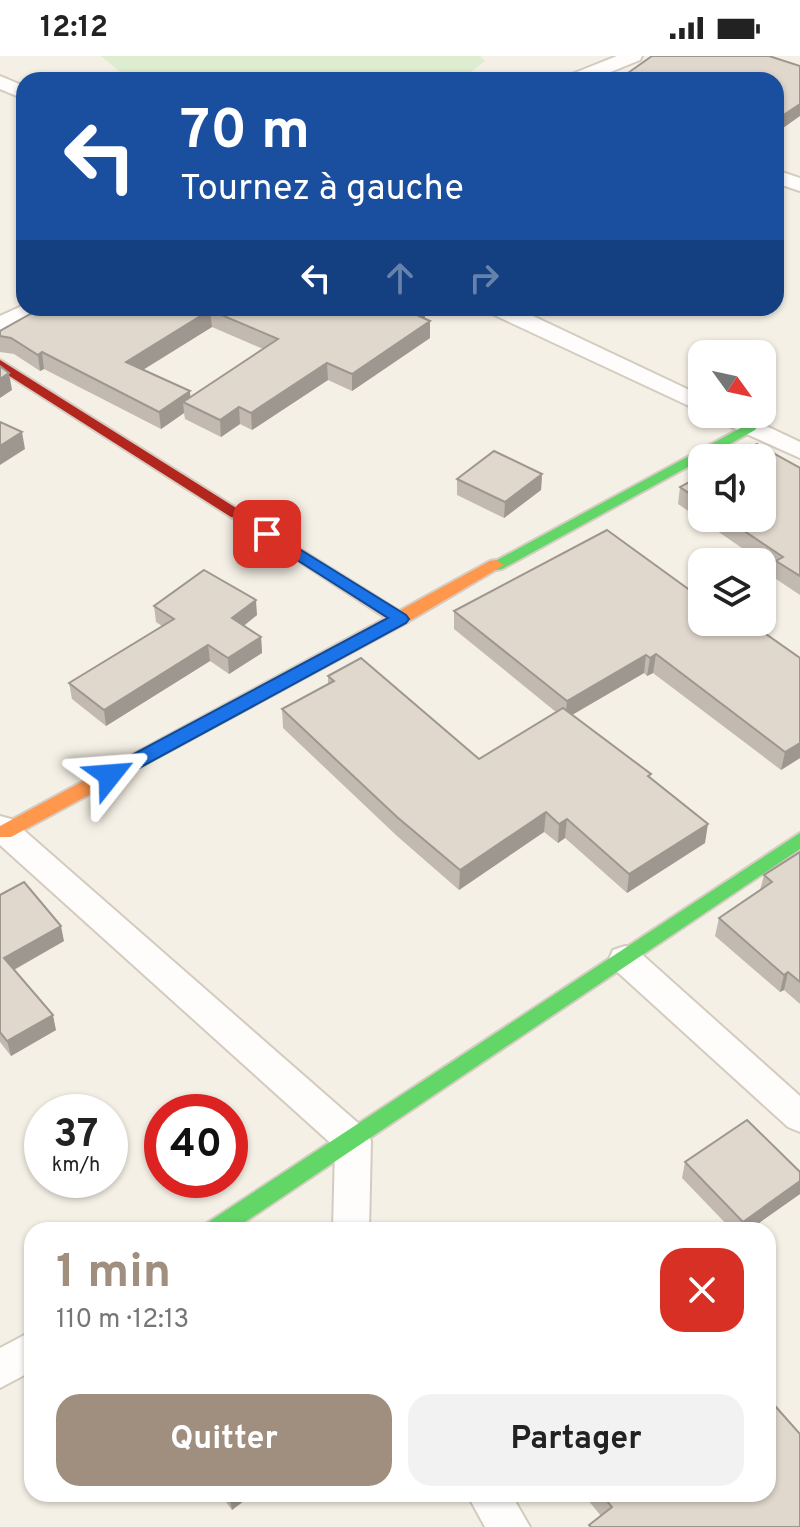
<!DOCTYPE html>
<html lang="fr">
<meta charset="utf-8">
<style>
body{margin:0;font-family:Overpass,sans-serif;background:#f2f2f2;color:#222;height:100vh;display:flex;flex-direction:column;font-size:30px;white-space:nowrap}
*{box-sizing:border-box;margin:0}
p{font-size:26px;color:#767676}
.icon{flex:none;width:44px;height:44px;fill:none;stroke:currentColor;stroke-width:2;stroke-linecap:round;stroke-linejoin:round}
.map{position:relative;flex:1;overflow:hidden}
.side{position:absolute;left:24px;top:1166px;width:752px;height:280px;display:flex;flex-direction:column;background:#fff;border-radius:24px;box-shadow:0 2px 6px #0004}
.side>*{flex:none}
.banner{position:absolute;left:16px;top:16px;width:768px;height:244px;border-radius:24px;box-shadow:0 2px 6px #0004;background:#1a4fa0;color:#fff;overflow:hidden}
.needle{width:52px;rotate:123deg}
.buttons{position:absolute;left:688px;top:284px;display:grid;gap:16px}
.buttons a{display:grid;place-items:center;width:88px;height:88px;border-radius:16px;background:#fff;box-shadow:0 2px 6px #0004;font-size:40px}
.speed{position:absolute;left:24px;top:1038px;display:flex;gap:16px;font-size:40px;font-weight:700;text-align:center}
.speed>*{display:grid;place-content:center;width:104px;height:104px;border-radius:50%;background:#fff;box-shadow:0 2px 6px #0004;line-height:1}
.speed small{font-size:20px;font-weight:400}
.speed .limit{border:12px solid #d22;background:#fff;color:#111}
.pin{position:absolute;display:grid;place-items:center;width:68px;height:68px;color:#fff;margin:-34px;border-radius:16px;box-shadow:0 4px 12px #0006}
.me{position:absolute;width:88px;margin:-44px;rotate:62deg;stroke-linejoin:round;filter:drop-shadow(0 0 6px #0008)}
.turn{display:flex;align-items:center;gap:28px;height:168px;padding:0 32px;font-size:36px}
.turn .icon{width:104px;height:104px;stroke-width:2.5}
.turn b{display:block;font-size:56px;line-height:68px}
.lanes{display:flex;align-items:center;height:76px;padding:0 32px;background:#0003;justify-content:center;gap:40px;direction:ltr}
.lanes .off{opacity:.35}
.round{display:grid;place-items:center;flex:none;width:84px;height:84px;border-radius:24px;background:#f2f2f2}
.headline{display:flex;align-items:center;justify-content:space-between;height:136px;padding:0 32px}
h1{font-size:48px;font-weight:700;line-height:60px;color:#a08e7e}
.cta{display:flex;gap:16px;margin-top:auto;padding:16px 32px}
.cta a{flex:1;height:92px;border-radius:24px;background:#a08e7e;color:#fff;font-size:32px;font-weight:700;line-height:92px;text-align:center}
.cta a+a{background:#f2f2f2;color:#222}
.status{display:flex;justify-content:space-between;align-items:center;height:56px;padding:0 40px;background:#fff;direction:ltr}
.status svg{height:22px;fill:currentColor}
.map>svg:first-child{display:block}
.green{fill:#deeccf}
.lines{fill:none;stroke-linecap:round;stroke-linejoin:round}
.street-casing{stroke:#d4cbc0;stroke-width:4}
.fast-casing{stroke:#d5ccc2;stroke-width:4}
.slow-casing{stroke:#d5ccc2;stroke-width:4}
.jam-casing{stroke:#d5ccc2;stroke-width:4}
.street{fill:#fefdfb;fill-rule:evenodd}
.fast{fill:#63d668;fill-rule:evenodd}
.slow{fill:#ff974d;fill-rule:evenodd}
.jam{fill:#b3261e;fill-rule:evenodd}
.wall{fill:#c2bab0;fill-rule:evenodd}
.shaded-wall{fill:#9e9790}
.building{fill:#e1d8cd;stroke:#9e9790;stroke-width:2}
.route{fill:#1a73e8;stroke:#114b97;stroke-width:2}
</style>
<div class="status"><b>12:12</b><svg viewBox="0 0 49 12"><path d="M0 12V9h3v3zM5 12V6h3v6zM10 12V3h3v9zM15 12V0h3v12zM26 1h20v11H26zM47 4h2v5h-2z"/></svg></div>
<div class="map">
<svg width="800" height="1471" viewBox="0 0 800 1471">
<rect width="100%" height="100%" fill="#f5f0e5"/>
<polygon class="green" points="101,0 480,0 485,5 461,24 138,24 121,17"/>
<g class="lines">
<defs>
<g id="street">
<polygon points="617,0 642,0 640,4 591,24 564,24 567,20"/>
<polygon points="0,20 24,30 24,43 0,33"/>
<polygon points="776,114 800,122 800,135 776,127"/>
<polygon points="24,249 24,252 47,252 44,257 0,275 0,260"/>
<polygon points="487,252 516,252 702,340 702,356 490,257"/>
<polygon points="710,358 741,358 800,386 800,402 713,363"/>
<polygon points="0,760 11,763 366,1074 371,1085 369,1174 333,1174 335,1091 0,789"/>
<polygon points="625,890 637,894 800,1040 800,1076 788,1071 613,912 609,903 613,894"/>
<polygon points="32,1275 32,1315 0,1332 0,1292"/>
<polygon points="467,1438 511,1438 530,1471 485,1471"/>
</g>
<g id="fast">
<polygon points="750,367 757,371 755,374 502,513 496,514 488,509"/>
<polygon points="800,777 800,793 233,1174 204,1174 207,1167"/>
</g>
<polygon id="slow" points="236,453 399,555 490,505 496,504 504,509 406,567 11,781 0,781 0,770 386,562 231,461 228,458 231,455"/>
<polygon id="jam" points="0,304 241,455 244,458 241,461 231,461 0,314"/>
</defs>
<use href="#street" class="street-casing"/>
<use href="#fast" class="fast-casing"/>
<use href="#slow" class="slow-casing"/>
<use href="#jam" class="jam-casing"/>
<use href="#street" class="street"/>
<use href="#fast" class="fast"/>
<use href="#slow" class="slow"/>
<use href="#jam" class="jam"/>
</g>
<g class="wall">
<path d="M 41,252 L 425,252 L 425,261 L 423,262 L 430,265 L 430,282 L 352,335 L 328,324 L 252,374 L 240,368 L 221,381 L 185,363 L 184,357 L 161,373 L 44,313 L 40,315 L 14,298 L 0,296 L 0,275 ZM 212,271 L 263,293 L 190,341 L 190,335 L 143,314 Z"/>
<polygon points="800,412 800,539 773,521 774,514 678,448 680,431 702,419 702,462 762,462"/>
<polygon points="542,418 541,434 504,462 457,439 457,423"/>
<polygon points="154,550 257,559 244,570 261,581 262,597 229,618 210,605 106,670 72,643 69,627 162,570 156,566"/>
<polygon points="454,555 702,566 800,602 800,702 781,714 653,617 647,620 644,617 572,659 651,718 650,721 705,787 627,837 565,782 558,787 544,776 459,834 397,780 283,672 282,653 328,629 328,620 479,703 556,656 454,573"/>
<polygon points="800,796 800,948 784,934 780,936 715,880 719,862 760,834 764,819"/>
<polygon points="0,839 64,885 14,914 56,974 11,1000 0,986"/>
<polygon points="685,1106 800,1116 800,1138 749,1174 732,1174 682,1122"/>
<polygon points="220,1438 253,1438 232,1454"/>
<polygon points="583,1438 768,1438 800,1471 589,1471 589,1469 601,1460"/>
</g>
<g class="shaded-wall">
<polygon points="800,48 800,60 776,77 776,64"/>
<polygon points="413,252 425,252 425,261 408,272 408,255"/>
<polygon points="210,254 212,271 128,323 126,306"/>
<polygon points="430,265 430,282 352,335 352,318"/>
<polygon points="42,296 44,313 40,315 38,299"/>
<polygon points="327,307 328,324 252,374 251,357"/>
<polygon points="9,317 12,334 0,342 0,323"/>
<polygon points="190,335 191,350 183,346 184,357 161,373 159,356"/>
<polygon points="239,351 240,368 221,381 220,364"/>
<polygon points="22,376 25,393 0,409 0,390"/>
<polygon points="542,418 541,434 504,462 505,446"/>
<polygon points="256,544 257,559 233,578 232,562"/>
<polygon points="261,581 262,597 229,618 228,602"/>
<polygon points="208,589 210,605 106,670 104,654"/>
<polygon points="656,598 653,617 647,620 650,602"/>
<polygon points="646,599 644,617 565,663 567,645"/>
<polygon points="800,687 800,702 781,714 785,696"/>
<polygon points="546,756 544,776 459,834 460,814"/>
<polygon points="567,763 565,782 558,787 559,768"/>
<polygon points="708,768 705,787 627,837 629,818"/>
<polygon points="61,870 64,885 8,917 4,902"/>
<polygon points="788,916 784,934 780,936 784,919"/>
<polygon points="53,959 56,974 11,1000 7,985"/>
<polygon points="800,1125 800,1138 749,1174 741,1174 743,1166"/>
<polygon points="231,1438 253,1438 232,1454 229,1439"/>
</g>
<g class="building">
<polygon points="652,0 769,0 800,10 800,48 776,64 776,24 618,24"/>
<polygon points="41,252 413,252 408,255 430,265 352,318 327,307 251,357 239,351 220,364 183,346 278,283 210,254 126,306 190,335 159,356 42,296 38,299 11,282 0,280 0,275"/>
<polygon points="0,310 9,317 0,323"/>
<polygon points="0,366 22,376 0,390"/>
<polygon points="757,388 800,412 800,520 776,505 783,501 725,462 762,462 762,402 732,402"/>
<polygon points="494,395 542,418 505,446 457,423"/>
<polygon points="702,419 702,446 680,431"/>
<polygon points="607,474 702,543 702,566 749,566 800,602 800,687 785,696 656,598 650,602 646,599 567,645 454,555"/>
<polygon points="204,514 256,544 232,562 261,581 228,602 208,589 104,654 69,627 174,563 154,550"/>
<polygon points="361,602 479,703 563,652 651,718 648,720 708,768 629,818 567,763 559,768 546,756 460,814 397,761 282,653 334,625 328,620"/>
<polygon points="800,796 800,926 788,916 784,919 719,862 772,826 764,819"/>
<polygon points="24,826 61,870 4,902 53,959 7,985 0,976 0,839"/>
<polygon points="747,1064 800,1116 800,1125 743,1166 685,1106"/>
<polygon points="768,1342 800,1378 800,1471 591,1471 589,1469 612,1451 601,1438 768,1438"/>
</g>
<polygon class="route" points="267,473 406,559 409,563 406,567 117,724 104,724 101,719 104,714 388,562 261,481 261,475"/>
</svg>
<div class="buttons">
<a><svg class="needle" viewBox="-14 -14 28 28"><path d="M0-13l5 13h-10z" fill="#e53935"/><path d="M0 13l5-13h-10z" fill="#767676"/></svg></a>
<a><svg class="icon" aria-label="sound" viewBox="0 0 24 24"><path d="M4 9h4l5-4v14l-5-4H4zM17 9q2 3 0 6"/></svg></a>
<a><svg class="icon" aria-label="layers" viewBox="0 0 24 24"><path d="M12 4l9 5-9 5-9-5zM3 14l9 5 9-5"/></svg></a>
</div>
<div class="speed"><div>37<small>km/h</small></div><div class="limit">40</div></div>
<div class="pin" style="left:267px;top:478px;background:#d93025"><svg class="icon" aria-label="arrive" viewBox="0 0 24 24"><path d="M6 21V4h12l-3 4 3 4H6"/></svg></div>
<svg class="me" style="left:110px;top:719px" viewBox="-20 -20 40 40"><path d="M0-17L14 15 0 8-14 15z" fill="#1a73e8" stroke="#fff" stroke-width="4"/></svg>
<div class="banner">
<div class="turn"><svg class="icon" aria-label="left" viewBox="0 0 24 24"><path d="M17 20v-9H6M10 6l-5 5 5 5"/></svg><div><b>70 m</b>Tournez à gauche</div></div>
<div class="lanes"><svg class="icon" aria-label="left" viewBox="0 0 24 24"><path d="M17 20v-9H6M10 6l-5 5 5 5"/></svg><svg class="icon off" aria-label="ahead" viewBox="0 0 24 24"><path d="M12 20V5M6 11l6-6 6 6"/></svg><svg class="icon off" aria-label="right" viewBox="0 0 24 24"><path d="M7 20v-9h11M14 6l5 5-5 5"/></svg></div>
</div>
<section class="side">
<div class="headline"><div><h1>1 min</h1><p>110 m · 12:13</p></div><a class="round" style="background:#d93025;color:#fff"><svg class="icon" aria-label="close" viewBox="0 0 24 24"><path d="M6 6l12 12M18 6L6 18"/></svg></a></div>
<div class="cta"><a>Quitter</a><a>Partager</a></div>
</section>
</div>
